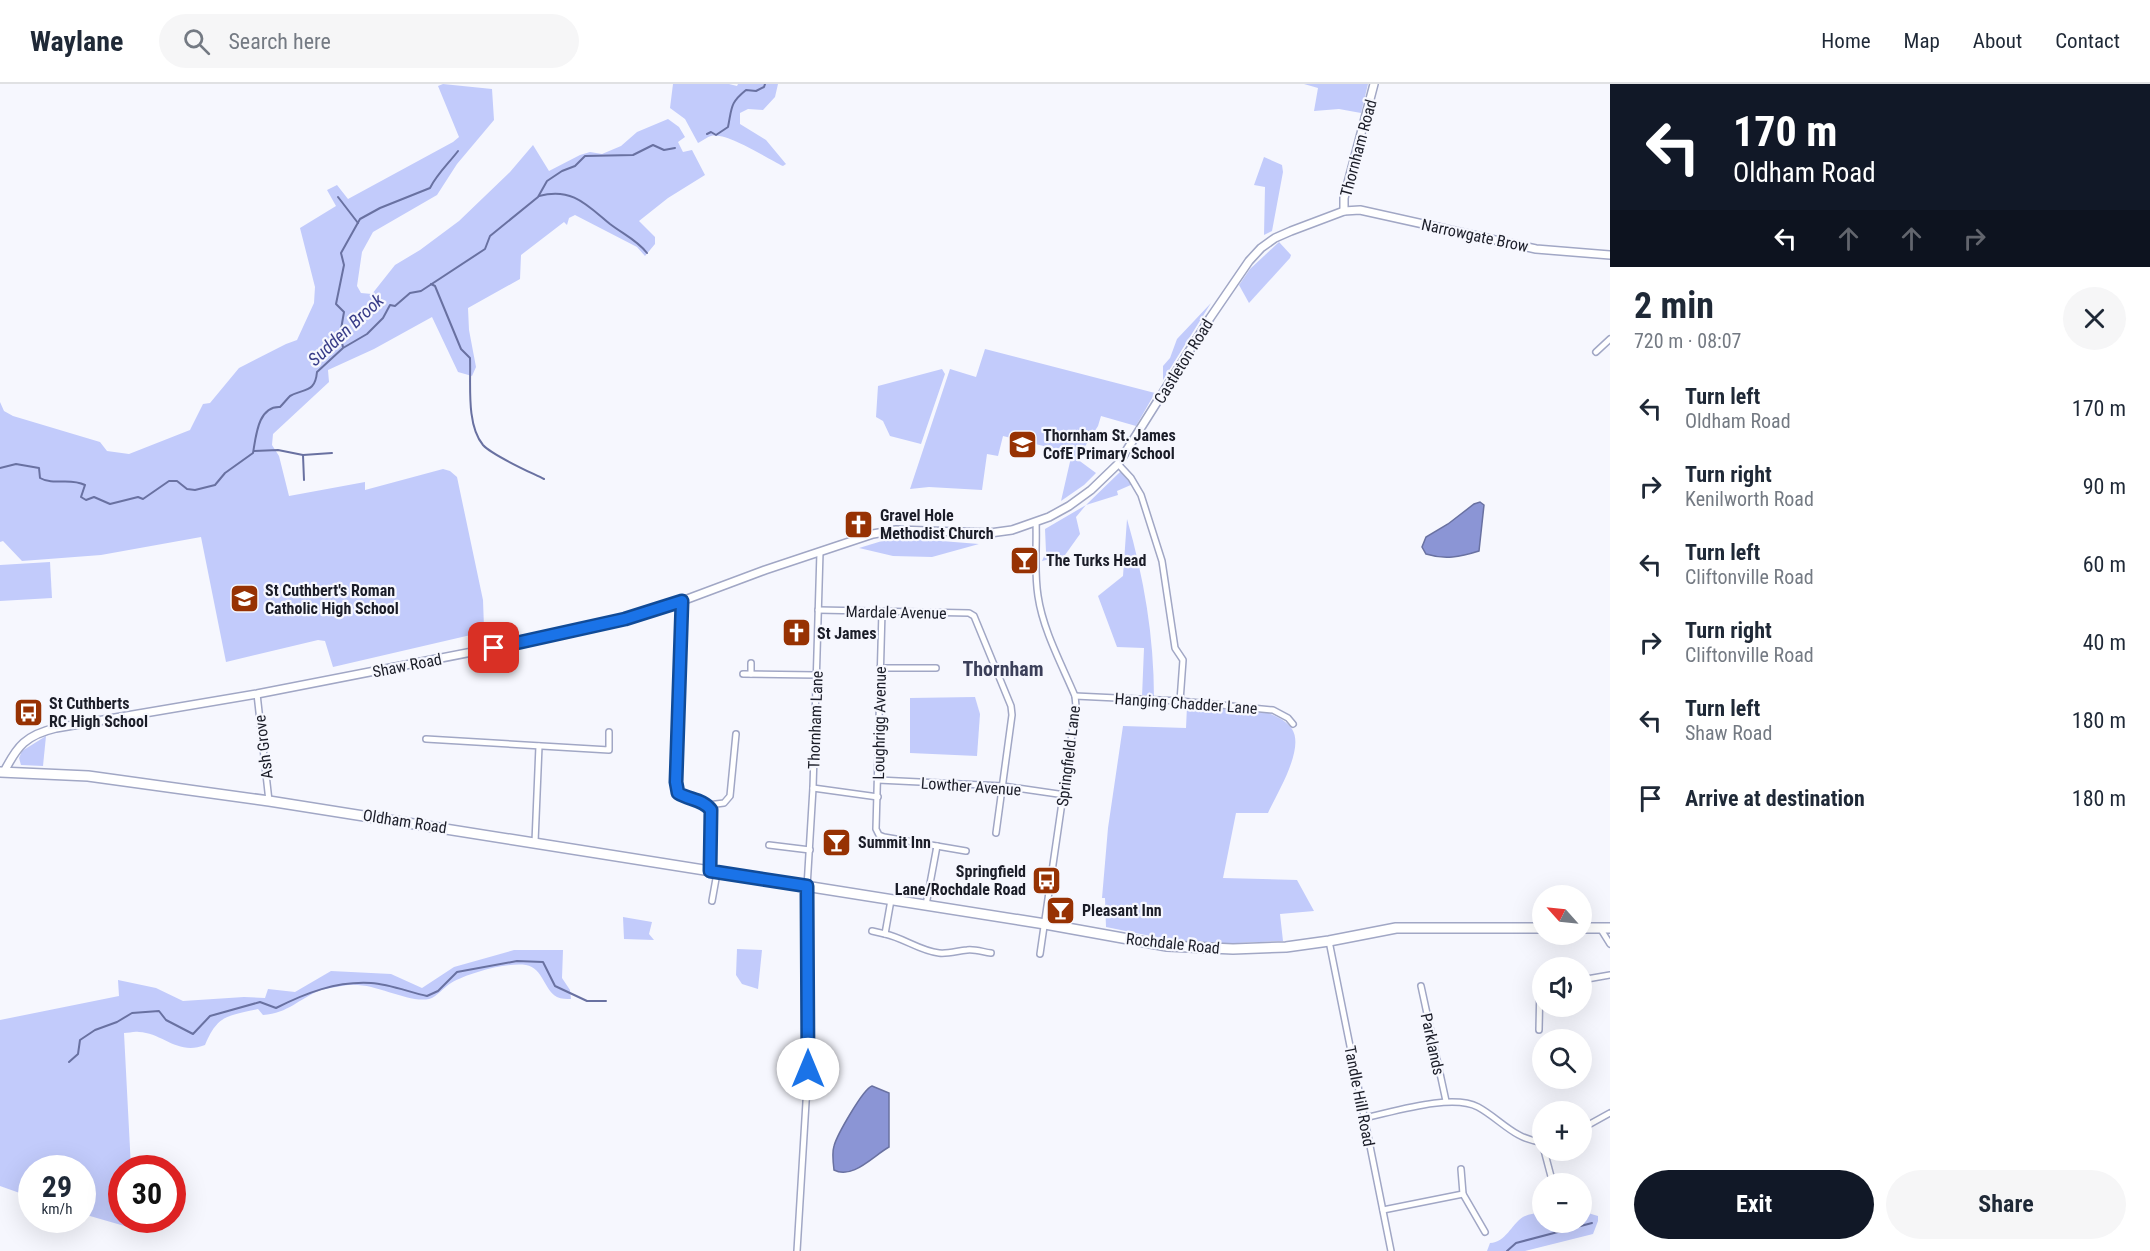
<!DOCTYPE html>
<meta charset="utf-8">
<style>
body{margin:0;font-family:"Roboto Condensed",sans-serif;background:#f6f6f7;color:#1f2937;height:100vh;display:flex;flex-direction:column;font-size:22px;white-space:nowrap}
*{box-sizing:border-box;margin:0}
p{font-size:20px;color:#747a83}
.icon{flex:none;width:33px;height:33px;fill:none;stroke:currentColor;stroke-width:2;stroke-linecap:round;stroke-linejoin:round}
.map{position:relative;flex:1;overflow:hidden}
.sheet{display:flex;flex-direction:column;background:#fff;width:540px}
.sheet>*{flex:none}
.guide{background:#111827;color:#fff;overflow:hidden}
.needle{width:39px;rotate:297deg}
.tools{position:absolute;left:1532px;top:801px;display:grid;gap:12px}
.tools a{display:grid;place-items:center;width:60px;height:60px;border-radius:50%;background:#fff;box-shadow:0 6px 24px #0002;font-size:30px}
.speed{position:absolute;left:18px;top:1071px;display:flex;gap:12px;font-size:30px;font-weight:700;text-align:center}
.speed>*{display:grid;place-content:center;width:78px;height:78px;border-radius:50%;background:#fff;box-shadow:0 6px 24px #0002;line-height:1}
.speed small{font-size:15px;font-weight:400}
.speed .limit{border:9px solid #d22;background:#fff;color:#111}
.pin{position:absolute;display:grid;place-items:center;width:51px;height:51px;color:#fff;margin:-26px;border-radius:12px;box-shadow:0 3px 9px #0006}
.me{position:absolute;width:66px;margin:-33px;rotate:0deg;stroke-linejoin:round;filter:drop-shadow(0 0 4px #0008)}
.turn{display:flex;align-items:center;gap:21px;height:126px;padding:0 24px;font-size:27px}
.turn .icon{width:78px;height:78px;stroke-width:2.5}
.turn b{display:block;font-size:42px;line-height:51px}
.lanes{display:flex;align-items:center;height:57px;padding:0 24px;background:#0003;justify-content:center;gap:30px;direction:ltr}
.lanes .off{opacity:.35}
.round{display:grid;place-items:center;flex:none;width:63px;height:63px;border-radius:32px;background:#f6f6f7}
.head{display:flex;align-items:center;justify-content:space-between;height:102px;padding:0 24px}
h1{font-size:36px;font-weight:700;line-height:45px}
.primary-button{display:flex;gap:12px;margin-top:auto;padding:12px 24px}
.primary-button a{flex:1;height:69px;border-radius:36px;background:#111827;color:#fff;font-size:24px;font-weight:700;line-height:69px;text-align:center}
.primary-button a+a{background:#f6f6f7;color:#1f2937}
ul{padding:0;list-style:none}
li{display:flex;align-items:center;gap:18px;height:78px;padding:0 24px}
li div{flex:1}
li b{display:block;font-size:22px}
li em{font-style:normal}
header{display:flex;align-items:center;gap:36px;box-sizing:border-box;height:84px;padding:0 30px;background:#fff;border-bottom:2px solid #e0e1e3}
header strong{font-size:28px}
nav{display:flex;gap:33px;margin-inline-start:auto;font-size:21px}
.search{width:420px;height:54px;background:#f6f6f7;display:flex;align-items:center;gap:15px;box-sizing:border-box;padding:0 21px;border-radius:33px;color:#747a83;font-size:22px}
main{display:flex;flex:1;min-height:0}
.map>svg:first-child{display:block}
.green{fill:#c2cbfb}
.water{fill:#8b95d5;stroke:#6971a1;stroke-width:1.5}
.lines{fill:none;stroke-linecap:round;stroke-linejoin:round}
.stream{stroke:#6971a1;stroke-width:2}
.minor-casing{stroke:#a1a7c5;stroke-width:8}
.tertiary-casing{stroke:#a1a7c5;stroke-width:10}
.primary-casing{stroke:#a1a7c5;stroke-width:12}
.minor{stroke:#fff;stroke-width:5}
.tertiary{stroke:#fff;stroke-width:7}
.primary{stroke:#fff;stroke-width:9}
.route-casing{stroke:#114b97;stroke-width:15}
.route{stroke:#1a73e8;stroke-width:10}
.labels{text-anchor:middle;stroke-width:4.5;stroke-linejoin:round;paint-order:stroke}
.street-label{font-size:16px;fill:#1b1d28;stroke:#f6f7fe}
.poi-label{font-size:16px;font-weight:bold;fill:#1b1d28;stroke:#f6f7fe;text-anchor:start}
.water-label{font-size:18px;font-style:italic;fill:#383c88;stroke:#f6f7fe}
.quarter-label{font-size:20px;font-weight:bold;fill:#3b3f59;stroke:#f6f7fe}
</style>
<header>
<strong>Waylane</strong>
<div class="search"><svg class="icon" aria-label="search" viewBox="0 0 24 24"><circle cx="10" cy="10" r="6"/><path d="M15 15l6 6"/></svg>Search here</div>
<nav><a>Home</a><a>Map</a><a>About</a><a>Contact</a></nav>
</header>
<main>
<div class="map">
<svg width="1610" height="1167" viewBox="0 0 1610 1167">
<rect width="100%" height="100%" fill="#f6f7fe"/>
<g class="green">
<polygon points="443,0 492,5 494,36 457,80 437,111 373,148 362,168 357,202 361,209 372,210 395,181 420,166 459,137 510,88 533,61 549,87 580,71 590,68 602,70 621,62 637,48 668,35 679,43 685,53 678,58 683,68 692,66 705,91 668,114 639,137 655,153 655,160 645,172 637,163 575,131 569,134 567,141 564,138 521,171 520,195 468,224 469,246 476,283 472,292 458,288 432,233 374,265 328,286 329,298 273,350 272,361 279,372 289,412 365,398 365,406 443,385 450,387 457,393 483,516 484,544 475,550 333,583 325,557 318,556 226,578 201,453 101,471 22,477 3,457 0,458 0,318 4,327 13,332 100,358 107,367 129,370 190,346 203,320 210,319 239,284 286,260 297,256 314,219 315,203 300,144 336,122 327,106 337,101 348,115 453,58 459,53 438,2"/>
<path d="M 673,0 L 729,0 L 737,2 L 738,0 L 778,0 L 775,13 L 763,26 L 748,25 L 740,29 L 740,40 L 766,56 L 786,80 L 783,82 C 768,75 727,48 711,52 C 707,53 702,57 698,59 L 685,35 L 670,24 Z"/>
<polygon points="1304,0 1368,0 1361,29 1339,25 1314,27 1318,4"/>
<polygon points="1264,73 1282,81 1283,88 1272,147 1264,151 1265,103 1254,101"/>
<polygon points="1279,158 1291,171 1290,174 1249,219 1239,201 1250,185"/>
<polygon points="1211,219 1163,296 1163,282 1170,274 1177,255"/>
<polygon points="985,265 1155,309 1136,342 1101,332 1098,342 1077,375 1096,389 1084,401 1061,417 1072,369 1003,352 998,372 987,370 982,406 929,403 910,405 950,285 976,293"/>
<polygon points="942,285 945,290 921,360 890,352 883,337 876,333 878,302"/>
<polygon points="1120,388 1125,390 1133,400 1117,407 1118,411 1086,421 1076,433 1080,450 1065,471 1042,477 1046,468 1045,445 1086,421"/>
<path d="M 1127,435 C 1144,494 1154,552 1154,614 L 1142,613 L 1144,564 L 1117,563 L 1098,512 L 1123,492 Z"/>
<polygon points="904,454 979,460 932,473 893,472 859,464 882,457"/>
<polygon points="50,478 52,514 0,517 0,481"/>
<polygon points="975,613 980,630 977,672 910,669 910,614"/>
<path d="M 1187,622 L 1269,629 C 1277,633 1287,637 1292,645 C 1305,665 1277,709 1268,729 L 1236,729 L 1223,794 L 1297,796 L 1314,827 L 1280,830 L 1283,857 L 1215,860 L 1180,858 L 1106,843 L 1105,814 L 1102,814 L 1108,744 L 1123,642 L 1186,644 Z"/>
<polygon points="46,652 43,682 21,681 19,674 22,667"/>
<polygon points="623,833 652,838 649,850 654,856 624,855"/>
<polygon points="737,865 762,866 758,905 742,900 736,891"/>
<path d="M 514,866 L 563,866 L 562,894 L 570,906 L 571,915 C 567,915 561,915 557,913 C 544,906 543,884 526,881 C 507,878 468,889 451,899 C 444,903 437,913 429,915 C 406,919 375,898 348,901 C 340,902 329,904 321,906 C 298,915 289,929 263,931 L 258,925 C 228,932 218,930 205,961 C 178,972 163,949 139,948 C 134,947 129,949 124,949 L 131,1084 L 122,1084 L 122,1136 L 134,1136 L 135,1145 L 83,1130 L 82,1084 L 32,1084 L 31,1113 L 0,1102 L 0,936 L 119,912 L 118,896 L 156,904 L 183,917 L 244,913 L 265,914 L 268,905 L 295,908 L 331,887 L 391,890 L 422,904 L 454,883 Z"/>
<path d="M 1581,1127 L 1598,1132 L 1598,1137 L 1593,1150 L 1525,1167 L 1487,1167 L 1490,1159 C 1506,1158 1511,1141 1523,1133 C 1529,1130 1536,1129 1542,1128 L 1542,1138 L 1581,1138 Z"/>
</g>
<g class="water">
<path d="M 1480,418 L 1484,421 L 1479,467 C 1460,473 1445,476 1426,470 L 1422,463 L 1426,453 L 1448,440 L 1474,420 Z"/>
<path d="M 872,1002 L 889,1009 L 889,1063 C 873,1072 852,1096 834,1086 C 833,1078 832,1068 834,1062 C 837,1051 863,1005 872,1002 Z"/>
</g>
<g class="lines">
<g class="stream">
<path d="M 707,50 L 711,48 L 716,51 L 728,43 C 732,23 730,19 746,6 L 756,7 L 764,3 L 765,0"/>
<path d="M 539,112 C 572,103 587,121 610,140 C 623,150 637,156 647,169"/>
<polyline points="338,113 358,139"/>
<path d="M 431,200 L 435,202 L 461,265 L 470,274 C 471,299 466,341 483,361 C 493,372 530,388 544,395"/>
<path d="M 343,263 L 340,251 L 344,228 L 336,220 L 344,181 L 341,169 L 360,135 L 380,124 L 430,104 C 437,90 449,79 458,67"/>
<polyline points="254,367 278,366 303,371 332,369"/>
<polyline points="303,371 304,396"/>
<path d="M 0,384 L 16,380 L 39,384 L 40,394 C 54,402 69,393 85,401 L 81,413 L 86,416 L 94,413 L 110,420 L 138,413 L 143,415 L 169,397 L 177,397 L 187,405 L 195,406 L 215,401 L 225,389 L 253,369 C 256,352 258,322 280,323 C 283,320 287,315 290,312 C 305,304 315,309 317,288 L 343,264 L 367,250 L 383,234 L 390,221 L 395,222 L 410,209 L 421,207 L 485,165 L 490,152 L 538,113 L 547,97 L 562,87 L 575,82 L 585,72 L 633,71 L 653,61 L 664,66 L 675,64"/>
<path d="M 69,978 L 78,970 L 80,956 L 95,946 L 117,938 L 132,929 L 159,927 L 166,936 L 193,950 L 210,932 L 260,918 L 276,924 C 306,909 336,897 371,899 C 389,900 409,908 427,912 L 438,907 L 457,888 L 517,877 L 543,878 L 555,902 L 587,917 L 606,917"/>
<polyline points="1507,1167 1516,1159 1592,1139"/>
</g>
<defs>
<g id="minor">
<polyline points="1596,268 1610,255"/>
<polyline points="1118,380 1131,394 1141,411 1162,477 1175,564 1183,576 1180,617"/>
<path d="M 1036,438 C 1037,463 1034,487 1038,512 C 1043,546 1061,579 1075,612 L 1076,622 L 1040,870"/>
<path d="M 682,517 L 677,698 L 678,709 C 688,715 699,715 708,721"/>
<polyline points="818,526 969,529 974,532 1011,622 1012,631 996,749"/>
<polyline points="882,527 876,745 879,751 884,753 966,767"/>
<polyline points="880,584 936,584"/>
<polyline points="743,590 816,591"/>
<polyline points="751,590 751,579"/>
<polyline points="257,610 269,717"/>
<polyline points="1075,612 1180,617 1273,626 1288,634 1293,640"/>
<polyline points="426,655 609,666 609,648"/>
<polyline points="878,696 1003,702 1065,711"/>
<polyline points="813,704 878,713"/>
<polyline points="535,758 539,662"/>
<polyline points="769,761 810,766"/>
<polyline points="710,787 711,726 708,721 724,719 730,712 736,650"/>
<path d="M 891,816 L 885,850 C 904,854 920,867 939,869 C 948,870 957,867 967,866 C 975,865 983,868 991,869"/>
<polyline points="712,817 717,789"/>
<polyline points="926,821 937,762"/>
<polyline points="1600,844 1610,860"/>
<polyline points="872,847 885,850"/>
<polyline points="1329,857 1391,1167"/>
<polyline points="1581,894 1587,895 1610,891"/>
<polyline points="1421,902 1446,1017"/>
<polyline points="1539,946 1540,899 1542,897"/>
<path d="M 1364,1034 C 1393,1028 1452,1009 1478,1023 C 1500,1035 1515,1056 1542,1058"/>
<polyline points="1581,1045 1610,1029"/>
<polyline points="1544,1066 1553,1100"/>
<polyline points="1461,1085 1463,1110 1485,1148"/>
<polyline points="1383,1126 1463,1110"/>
<polyline points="797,1167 808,985 807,803 813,704 820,468"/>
</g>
<g id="tertiary">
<polyline points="1344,127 1344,114 1374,0"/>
<path d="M 4,688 C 17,662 26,651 56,644 L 257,610 L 569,549 L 625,535 L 682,517 L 765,486 L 873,450 L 896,446 L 990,449 L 1012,446 L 1049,433 L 1069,422 L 1091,406 L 1118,380 L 1210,234 L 1249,177 L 1261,164 L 1275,154 L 1291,147 L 1344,127 L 1360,126 L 1536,165 L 1610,171"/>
</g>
<g id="primary">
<polyline points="0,688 88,692 269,717 1045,840 1167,862 1233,865 1286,863 1329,857 1396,844 1542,844"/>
<polyline points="1581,844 1610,844"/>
</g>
</defs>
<use href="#minor" class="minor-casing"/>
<use href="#tertiary" class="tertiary-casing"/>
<use href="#primary" class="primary-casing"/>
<use href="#minor" class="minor"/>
<use href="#tertiary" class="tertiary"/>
<use href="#primary" class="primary"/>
</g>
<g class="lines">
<defs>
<path id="route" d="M 494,564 L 625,535 L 682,517 L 676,698 L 678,709 C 689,716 703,715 711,726 L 710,787 L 807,802 L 808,985"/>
</defs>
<use href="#route" class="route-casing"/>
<use href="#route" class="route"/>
</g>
<defs>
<symbol id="school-square" viewBox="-11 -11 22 22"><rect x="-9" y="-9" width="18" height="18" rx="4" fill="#973203" stroke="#f6f7fe"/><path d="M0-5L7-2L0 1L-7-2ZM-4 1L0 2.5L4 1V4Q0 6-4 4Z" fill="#fff"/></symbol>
<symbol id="church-square" viewBox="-11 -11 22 22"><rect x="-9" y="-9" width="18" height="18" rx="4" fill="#973203" stroke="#f6f7fe"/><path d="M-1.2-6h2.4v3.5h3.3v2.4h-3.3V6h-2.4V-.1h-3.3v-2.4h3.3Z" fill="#fff"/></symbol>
<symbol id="bar-square" viewBox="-11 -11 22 22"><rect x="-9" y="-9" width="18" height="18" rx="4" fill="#973203" stroke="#f6f7fe"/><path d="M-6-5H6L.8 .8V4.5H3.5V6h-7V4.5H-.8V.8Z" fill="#fff"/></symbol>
<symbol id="bus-square" viewBox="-11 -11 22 22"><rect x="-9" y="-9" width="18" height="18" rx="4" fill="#973203" stroke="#f6f7fe"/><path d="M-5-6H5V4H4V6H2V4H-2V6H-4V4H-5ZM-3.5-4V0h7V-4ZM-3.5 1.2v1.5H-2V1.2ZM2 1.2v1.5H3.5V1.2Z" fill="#fff"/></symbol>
</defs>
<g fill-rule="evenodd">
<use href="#school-square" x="1006" y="344" width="33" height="33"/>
<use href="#church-square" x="842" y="424" width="33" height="33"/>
<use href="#bar-square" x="1008" y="460" width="33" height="33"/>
<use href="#school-square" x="228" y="498" width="33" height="33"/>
<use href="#church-square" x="780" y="532" width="33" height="33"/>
<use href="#bus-square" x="12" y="612" width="33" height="33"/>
<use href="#bar-square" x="820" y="742" width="33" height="33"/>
<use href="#bus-square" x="1030" y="780" width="33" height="33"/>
<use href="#bar-square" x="1044" y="810" width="33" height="33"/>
</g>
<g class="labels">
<g class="street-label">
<text transform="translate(1358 64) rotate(-75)" y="6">Thornham Road</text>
<text transform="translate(1475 151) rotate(12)" y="6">Narrowgate Brow</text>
<text transform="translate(1183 277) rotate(-58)" y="6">Castleton Road</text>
<text transform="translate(896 528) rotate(1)" y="6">Mardale Avenue</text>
<text transform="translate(407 581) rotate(-11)" y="6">Shaw Road</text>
<text transform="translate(1186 619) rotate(4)" y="6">Hanging Chadder Lane</text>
<text transform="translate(815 636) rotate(-88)" y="6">Thornham Lane</text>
<text transform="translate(879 639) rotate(-89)" y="6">Loughrigg Avenue</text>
<text transform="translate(263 663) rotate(-97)" y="6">Ash Grove</text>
<text transform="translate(1068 672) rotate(-83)" y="6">Springfield Lane</text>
<text transform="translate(971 702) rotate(4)" y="6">Lowther Avenue</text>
<text transform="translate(405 737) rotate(9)" y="6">Oldham Road</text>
<text transform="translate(1173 859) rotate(6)" y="6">Rochdale Road</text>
<text transform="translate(1433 960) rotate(78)" y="6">Parklands</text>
<text transform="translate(1360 1012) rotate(79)" y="6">Tandle Hill Road</text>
</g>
<g class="poi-label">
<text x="1043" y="357">Thornham St. James<tspan x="1043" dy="18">CofE Primary School</tspan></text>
<text x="880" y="437">Gravel Hole<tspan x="880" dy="18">Methodist Church</tspan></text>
<text x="1046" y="482">The Turks Head</text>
<text x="265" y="512">St Cuthbert's Roman<tspan x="265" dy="18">Catholic High School</tspan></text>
<text x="817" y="555">St James</text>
<text x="49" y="625">St Cuthberts<tspan x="49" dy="18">RC High School</tspan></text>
<text x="858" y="764">Summit Inn</text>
<text x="1026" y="793" text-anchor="end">Springfield<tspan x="1026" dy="18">Lane/Rochdale Road</tspan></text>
<text x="1082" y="832">Pleasant Inn</text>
</g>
<g class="water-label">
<text transform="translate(346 246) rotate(-43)" y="6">Sudden Brook</text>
</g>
<g class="quarter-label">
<text x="1003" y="592">Thornham</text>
</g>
</g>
</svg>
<div class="tools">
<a><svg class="needle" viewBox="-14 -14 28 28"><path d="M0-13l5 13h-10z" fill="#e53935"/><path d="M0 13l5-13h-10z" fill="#747a83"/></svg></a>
<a><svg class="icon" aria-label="sound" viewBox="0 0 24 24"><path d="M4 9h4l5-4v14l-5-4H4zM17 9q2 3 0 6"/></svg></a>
<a><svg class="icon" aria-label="search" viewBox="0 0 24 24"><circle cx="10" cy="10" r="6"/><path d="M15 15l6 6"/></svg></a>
<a>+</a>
<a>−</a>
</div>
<div class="speed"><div>29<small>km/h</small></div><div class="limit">30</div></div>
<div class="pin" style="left:494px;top:564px;background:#d93025"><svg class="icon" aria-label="arrive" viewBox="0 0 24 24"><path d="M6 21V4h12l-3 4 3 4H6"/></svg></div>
<svg class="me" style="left:808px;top:985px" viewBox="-20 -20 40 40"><circle r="19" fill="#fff"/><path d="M0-13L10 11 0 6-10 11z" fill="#1a73e8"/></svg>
</div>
<section class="sheet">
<div class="guide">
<div class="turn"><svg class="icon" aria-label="left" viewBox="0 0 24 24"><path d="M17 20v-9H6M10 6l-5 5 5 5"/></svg><div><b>170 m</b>Oldham Road</div></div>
<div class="lanes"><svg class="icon" aria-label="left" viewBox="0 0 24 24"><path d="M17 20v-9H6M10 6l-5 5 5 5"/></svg><svg class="icon off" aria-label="ahead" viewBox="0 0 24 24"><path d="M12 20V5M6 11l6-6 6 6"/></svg><svg class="icon off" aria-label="ahead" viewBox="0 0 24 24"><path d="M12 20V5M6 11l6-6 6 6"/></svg><svg class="icon off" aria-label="right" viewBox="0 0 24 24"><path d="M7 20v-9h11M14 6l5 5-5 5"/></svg></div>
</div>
<div class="head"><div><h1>2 min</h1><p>720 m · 08:07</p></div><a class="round"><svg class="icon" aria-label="close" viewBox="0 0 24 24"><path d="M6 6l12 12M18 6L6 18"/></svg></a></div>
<ul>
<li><svg class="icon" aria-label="left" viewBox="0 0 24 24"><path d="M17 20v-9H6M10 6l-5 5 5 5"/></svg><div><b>Turn left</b><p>Oldham Road</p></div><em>170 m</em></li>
<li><svg class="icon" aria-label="right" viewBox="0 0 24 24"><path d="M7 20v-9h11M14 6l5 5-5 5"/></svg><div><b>Turn right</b><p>Kenilworth Road</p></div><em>90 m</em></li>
<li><svg class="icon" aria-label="left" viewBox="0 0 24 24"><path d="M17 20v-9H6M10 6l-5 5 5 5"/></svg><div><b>Turn left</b><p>Cliftonville Road</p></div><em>60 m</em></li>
<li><svg class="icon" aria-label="right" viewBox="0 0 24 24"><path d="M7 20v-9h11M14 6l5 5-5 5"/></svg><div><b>Turn right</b><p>Cliftonville Road</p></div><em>40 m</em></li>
<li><svg class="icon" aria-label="left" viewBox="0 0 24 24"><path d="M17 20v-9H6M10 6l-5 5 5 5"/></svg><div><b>Turn left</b><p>Shaw Road</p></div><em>180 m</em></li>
<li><svg class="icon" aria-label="arrive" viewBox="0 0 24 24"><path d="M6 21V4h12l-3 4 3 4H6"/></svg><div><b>Arrive at destination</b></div><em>180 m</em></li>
</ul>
<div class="primary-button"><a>Exit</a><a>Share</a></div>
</section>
</main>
